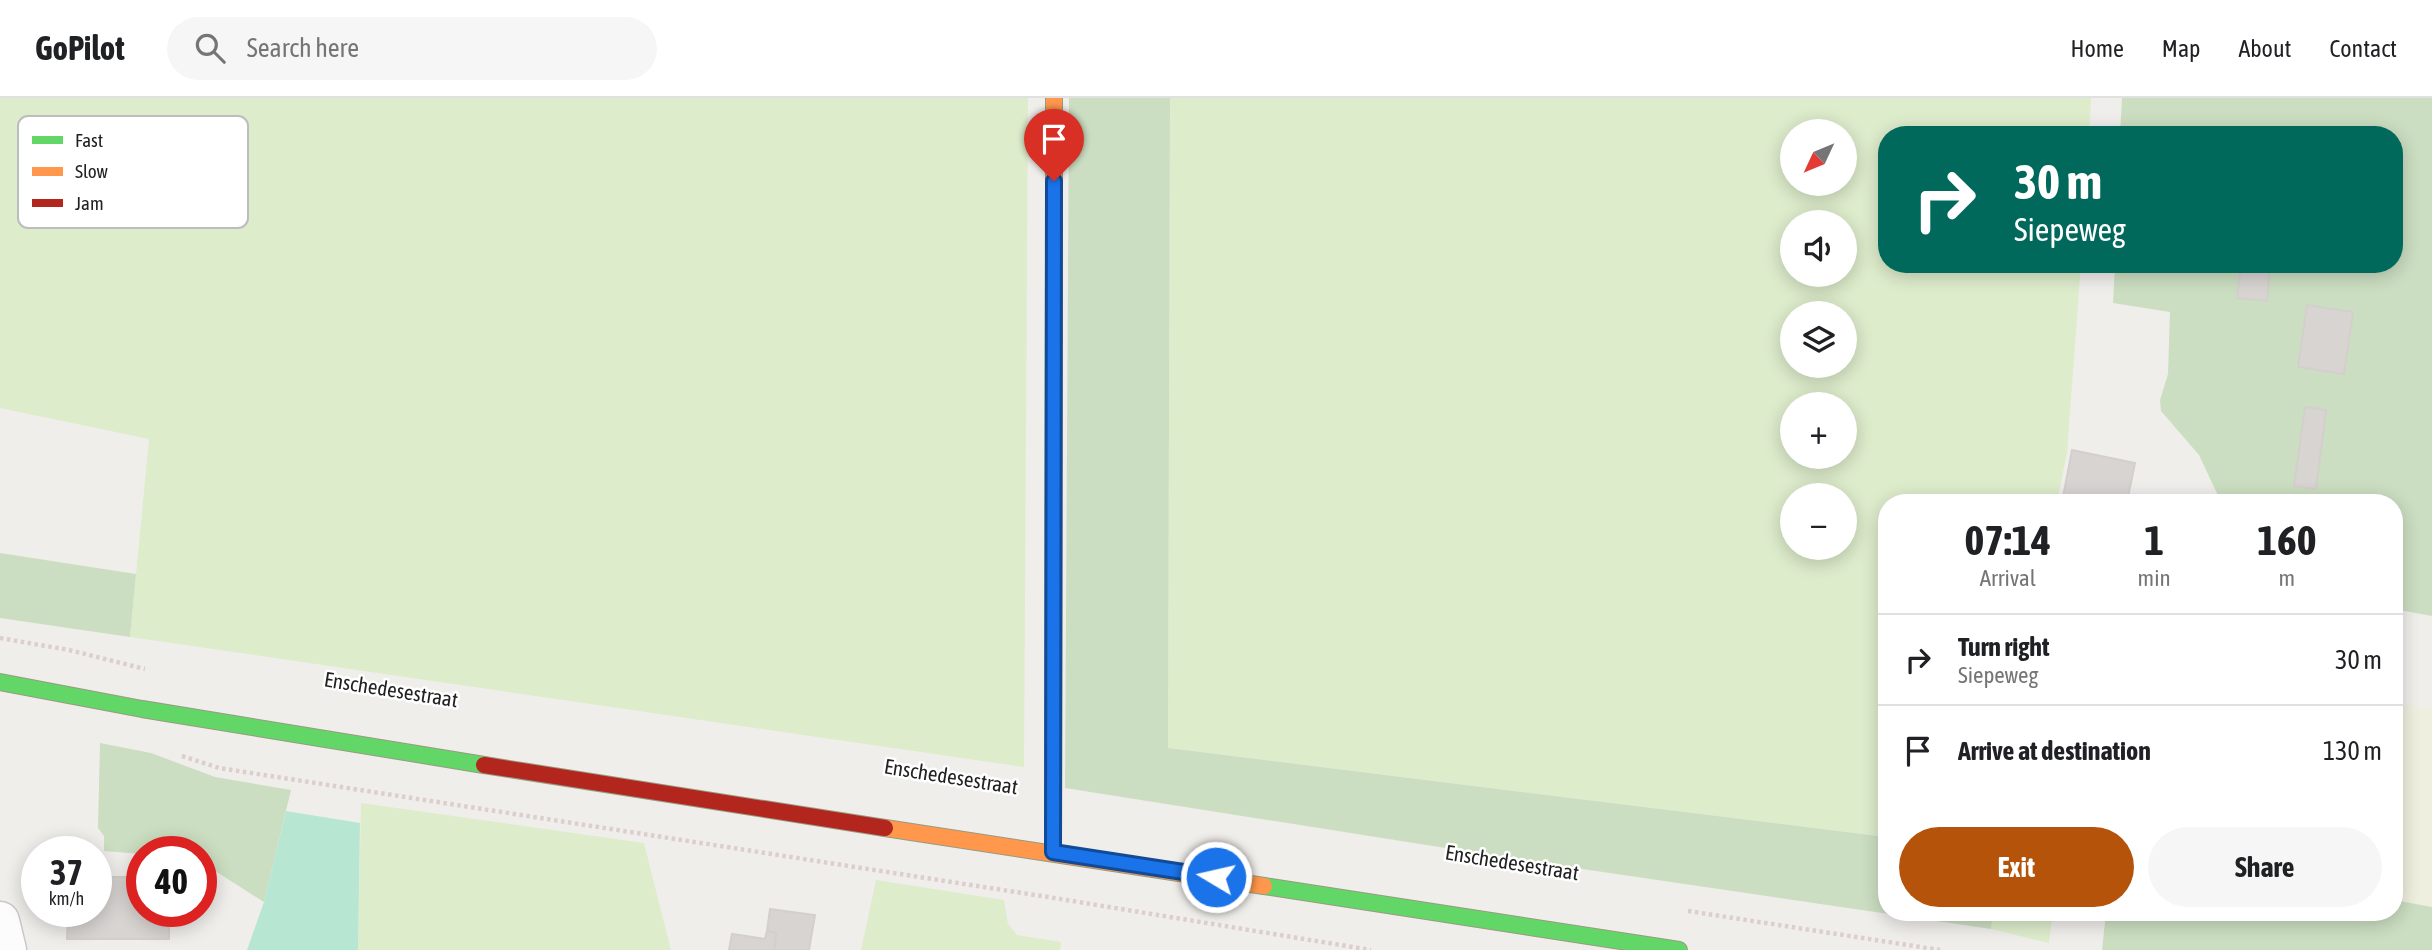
<!DOCTYPE html>
<meta charset="utf-8">
<style>
body{margin:0;font-family:"Asap Condensed",sans-serif;background:#f6f6f6;color:#202124;height:100vh;display:flex;flex-direction:column;font-size:26px;white-space:nowrap}
*{box-sizing:border-box;margin:0}
p{font-size:23px;color:#757577}
.icon{flex:none;width:38px;height:38px;fill:none;stroke:currentColor;stroke-width:2;stroke-linecap:round;stroke-linejoin:round}
.map{position:relative;flex:1;overflow:hidden}
.drawer{position:absolute;left:1878px;top:396px;width:525px;height:427px;display:flex;flex-direction:column;background:#fff;border-radius:28px;box-shadow:0 4px 18px #0003}
.drawer>*{flex:none}
.banner{position:absolute;left:1878px;top:28px;width:525px;height:147px;border-radius:28px;box-shadow:0 4px 18px #0003;background:#00695c;color:#fff;overflow:hidden}
.needle{width:46px;rotate:226deg}
.buttons{position:absolute;left:1780px;top:21px;display:grid;gap:14px}
.buttons a{display:grid;place-items:center;width:77px;height:77px;border-radius:50%;background:#fff;box-shadow:0 4px 18px #0003;font-size:35px}
.speed{position:absolute;left:21px;top:738px;display:flex;gap:14px;font-size:35px;font-weight:700;text-align:center}
.speed>*{display:grid;place-content:center;width:91px;height:91px;border-radius:50%;background:#fff;box-shadow:0 4px 18px #0003;line-height:1}
.speed small{font-size:18px;font-weight:400}
.speed .limit{border:10px solid #d22;background:#fff;color:#111}
.pin{position:absolute;display:grid;place-items:center;width:60px;height:60px;color:#fff;margin:-72px -30px;border-radius:50% 50% 50% 0;rotate:-45deg;box-shadow:0 0 7px #0007}
.pin .icon{rotate:45deg}
.me{position:absolute;width:77px;margin:-38px;rotate:279deg;stroke-linejoin:round;filter:drop-shadow(0 0 5px #0008)}
.turn{display:flex;align-items:center;gap:24px;height:147px;padding:0 21px;font-size:32px}
.turn .icon{width:91px;height:91px;stroke-width:2.5}
.turn b{display:block;font-size:49px;line-height:60px}
.eta{display:flex;justify-content:space-evenly;align-items:center;height:119px;text-align:center}
.eta b{font-size:42px;font-weight:700;line-height:49px}
.button{display:flex;gap:14px;margin-top:auto;padding:14px 21px}
.button a{flex:1;height:80px;border-radius:42px;background:#b45309;color:#fff;font-size:28px;font-weight:700;line-height:80px;text-align:center}
.button a+a{background:#f6f6f6;color:#202124}
ul{padding:0;list-style:none}
li{display:flex;align-items:center;gap:21px;height:91px;padding:0 21px;border-top:2px solid #e0e0e0}
li div{flex:1}
li b{display:block;font-size:26px}
li em{font-style:normal}
header{display:flex;align-items:center;gap:42px;box-sizing:border-box;height:98px;padding:0 35px;background:#fff;border-bottom:2px solid #e0e0e0}
header strong{font-size:33px}
nav{display:flex;gap:38px;margin-inline-start:auto;font-size:24px}
.search{width:490px;height:63px;background:#f6f6f6;display:flex;align-items:center;gap:18px;box-sizing:border-box;padding:0 24px;border-radius:38px;color:#757577;font-size:26px}
.map>svg:first-child{display:block}
.farmland{fill:#efefdf}
.grass{fill:#ddeccb;fill-rule:evenodd}
.forest{fill:#cbdec1}
.pitch{fill:#b7e6d2}
.building{fill:#d7d4d2;stroke:#d3d0cc;stroke-width:2}
.lines{fill:none;stroke-linecap:round;stroke-linejoin:round}
.street-casing{stroke:#c9c8c7;stroke-width:41}
.fast-casing{stroke:#999a82;stroke-width:18}
.slow-casing{stroke:#999a82;stroke-width:18}
.jam-casing{stroke:#999a82;stroke-width:18}
.path{stroke:#dccecd;stroke-width:4.5;stroke-dasharray:3.5 3.5;stroke-linecap:butt}
.street{stroke:#fdfcfc;stroke-width:38}
.fast{stroke:#63d668;stroke-width:16}
.slow{stroke:#ff974d;stroke-width:16}
.jam{stroke:#b3261e;stroke-width:16}
.route-casing{stroke:#114b97;stroke-width:18}
.route{stroke:#1a73e8;stroke-width:12}
.labels{text-anchor:middle;stroke-width:5;stroke-linejoin:round;paint-order:stroke}
.street-label{font-size:21px;fill:#222;stroke:#fff}
.key{fill:#fff;stroke:#bdbdbd;stroke-width:2}
.key-label{font-size:19px;fill:#222}
</style>
<header>
<strong>GoPilot</strong>
<div class="search"><svg class="icon" aria-label="search" viewBox="0 0 24 24"><circle cx="10" cy="10" r="6"/><path d="M15 15l6 6"/></svg>Search here</div>
<nav><a>Home</a><a>Map</a><a>About</a><a>Contact</a></nav>
</header>
<div class="map">
<svg width="2432" height="852" viewBox="0 0 2432 852">
<rect width="100%" height="100%" fill="#f0eeeb"/>
<polygon class="farmland" points="2394,605 2432,611 2432,809 2394,802"/>
<g class="grass">
<polygon points="0,0 1028,0 1024,669 130,539 149,341 0,310"/>
<path d="M 1170,0 L 2091,0 L 2089,37 L 1886,37 L 1886,166 L 2081,166 L 2067,355 L 2057,404 L 1886,404 L 1886,739 L 1168,650 ZM 1792,33 L 1844,33 L 1844,86 L 1792,86 ZM 1792,124 L 1844,124 L 1844,177 L 1792,177 ZM 1792,215 L 1844,215 L 1844,268 L 1792,268 ZM 1792,306 L 1844,306 L 1844,359 L 1792,359 ZM 1792,397 L 1844,397 L 1844,450 L 1792,450 Z"/>
<polygon points="361,705 644,745 671,852 358,852"/>
<polygon points="876,782 1004,802 1008,826 1017,837 1061,844 1060,852 861,852"/>
<polygon points="1993,814 2053,814 2049,845 1991,831"/>
</g>
<g class="forest">
<polygon points="1069,0 1170,0 1168,650 1886,739 1886,814 1993,814 1991,831 1528,763 1065,690"/>
<polygon points="2122,0 2432,0 2432,518 2394,511 2394,404 2221,404 2199,357 2161,313 2160,302 2168,276 2170,214 2113,205 2115,166 2394,166 2394,37 2120,37"/>
<polygon points="0,455 136,476 130,539 0,520"/>
<polygon points="100,645 151,655 215,679 291,692 264,804 201,764 201,754 142,756 104,753 104,738 98,730"/>
<polygon points="2394,802 2432,809 2432,852 2102,852 2106,814 2394,814"/>
</g>
<polygon class="pitch" points="286,713 360,725 358,852 247,852 264,804"/>
<g class="building">
<polygon points="2039,166 2076,166 2075,173"/>
<polygon points="2241,166 2270,169 2267,203 2237,200"/>
<polygon points="2307,207 2353,214 2344,276 2298,269"/>
<polygon points="2305,309 2326,312 2316,391 2294,388"/>
<polygon points="2072,352 2135,365 2127,404 2062,404"/>
<polygon points="96,779 142,779 142,814 169,814 169,841 67,841 68,814 96,814"/>
<polygon points="770,811 815,817 809,852 774,852 776,835 767,833"/>
<polygon points="767,833 776,835 774,852 729,852 732,836 765,841"/>
</g>
<g class="lines">
<defs>
<polyline id="street" points="0,823 7,852"/>
<g id="fast">
<polyline points="0,584 142,611 484,667"/>
<polyline points="1053,754 1054,161"/>
<polyline points="1264,788 1679,852"/>
</g>
<g id="slow">
<polyline points="1054,161 1054,0"/>
<polyline points="885,730 1264,788"/>
</g>
<polyline id="jam" points="484,667 885,730"/>
</defs>
<use href="#street" class="street-casing"/>
<use href="#fast" class="fast-casing"/>
<use href="#slow" class="slow-casing"/>
<use href="#jam" class="jam-casing"/>
<g class="path">
<polyline points="0,540 69,552 145,571"/>
<polyline points="182,658 219,670 1048,799 1371,852"/>
<polyline points="1688,813 1940,852"/>
</g>
<use href="#street" class="street"/>
<use href="#fast" class="fast"/>
<use href="#slow" class="slow"/>
<use href="#jam" class="jam"/>
</g>
<g class="lines">
<defs>
<polyline id="route" points="1054,83 1053,754 1216,779"/>
</defs>
<use href="#route" class="route-casing"/>
<use href="#route" class="route"/>
</g>
<g class="labels">
<g class="street-label">
<text transform="translate(391 592) rotate(9)" y="7">Enschedesestraat</text>
<text transform="translate(951 679) rotate(9)" y="7">Enschedesestraat</text>
<text transform="translate(1512 765) rotate(9)" y="7">Enschedesestraat</text>
</g>
</g>
<rect x="18" y="18" width="230" height="112" rx="10" class="key"/>
<rect x="32" y="38" width="31" height="8" fill="#63d668"/>
<rect x="32" y="69" width="31" height="9" fill="#ff974d"/>
<rect x="32" y="101" width="31" height="8" fill="#b3261e"/>
<g class="key-label">
<text x="75" y="49">Fast</text>
<text x="75" y="80">Slow</text>
<text x="75" y="112">Jam</text>
</g>
</svg>
<div class="buttons">
<a><svg class="needle" viewBox="-14 -14 28 28"><path d="M0-13l5 13h-10z" fill="#e53935"/><path d="M0 13l5-13h-10z" fill="#757577"/></svg></a>
<a><svg class="icon" aria-label="sound" viewBox="0 0 24 24"><path d="M4 9h4l5-4v14l-5-4H4zM17 9q2 3 0 6"/></svg></a>
<a><svg class="icon" aria-label="layers" viewBox="0 0 24 24"><path d="M12 4l9 5-9 5-9-5zM3 14l9 5 9-5"/></svg></a>
<a>+</a>
<a>−</a>
</div>
<div class="speed"><div>37<small>km/h</small></div><div class="limit">40</div></div>
<div class="pin" style="left:1054px;top:83px;background:#d93025"><svg class="icon" aria-label="arrive" viewBox="0 0 24 24"><path d="M6 21V4h12l-3 4 3 4H6"/></svg></div>
<svg class="me" style="left:1216px;top:779px" viewBox="-20 -20 40 40"><circle r="17" fill="#1a73e8" stroke="#fff" stroke-width="3"/><path d="M0-11L8 9 0 5-8 9z" fill="#fff"/></svg>
<div class="banner">
<div class="turn"><svg class="icon" aria-label="right" viewBox="0 0 24 24"><path d="M7 20v-9h11M14 6l5 5-5 5"/></svg><div><b>30 m</b>Siepeweg</div></div>
</div>
<section class="drawer">
<div class="eta">
<div><b>07:14</b><p>Arrival</p></div>
<div><b>1</b><p>min</p></div>
<div><b>160</b><p>m</p></div>
</div>
<ul>
<li><svg class="icon" aria-label="right" viewBox="0 0 24 24"><path d="M7 20v-9h11M14 6l5 5-5 5"/></svg><div><b>Turn right</b><p>Siepeweg</p></div><em>30 m</em></li>
<li><svg class="icon" aria-label="arrive" viewBox="0 0 24 24"><path d="M6 21V4h12l-3 4 3 4H6"/></svg><div><b>Arrive at destination</b></div><em>130 m</em></li>
</ul>
<div class="button"><a>Exit</a><a>Share</a></div>
</section>
</div>
